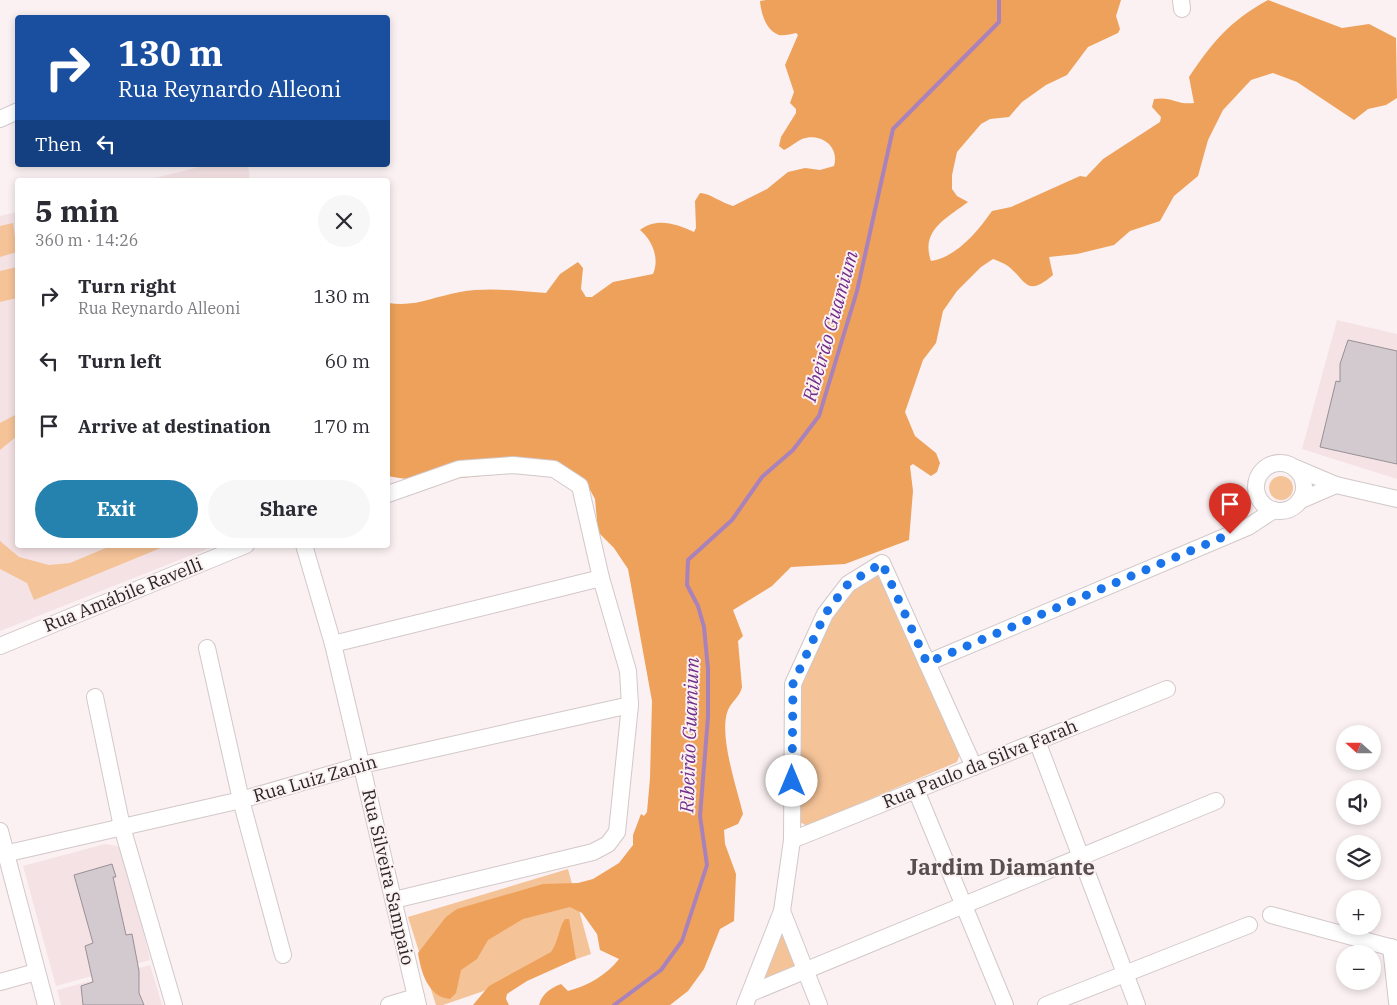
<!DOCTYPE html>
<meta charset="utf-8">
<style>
body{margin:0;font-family:"IBM Plex Serif",serif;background:#f7f7f7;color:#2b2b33;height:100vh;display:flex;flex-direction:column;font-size:19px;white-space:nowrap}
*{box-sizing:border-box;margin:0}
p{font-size:16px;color:#7c7c81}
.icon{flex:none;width:28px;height:28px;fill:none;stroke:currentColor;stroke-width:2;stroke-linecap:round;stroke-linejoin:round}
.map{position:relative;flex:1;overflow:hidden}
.sheet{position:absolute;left:15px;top:178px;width:375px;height:370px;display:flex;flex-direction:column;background:#fff;border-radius:5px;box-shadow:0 2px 8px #0003}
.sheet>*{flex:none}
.guide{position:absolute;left:15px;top:15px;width:375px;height:152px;border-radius:5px;box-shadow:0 2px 8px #0003;background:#1a4fa0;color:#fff;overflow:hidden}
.needle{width:32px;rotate:291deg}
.buttons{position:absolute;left:1336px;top:725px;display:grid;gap:10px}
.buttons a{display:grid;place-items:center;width:45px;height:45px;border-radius:50%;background:#fff;box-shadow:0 2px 8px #0003;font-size:25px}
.pin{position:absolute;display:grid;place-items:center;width:42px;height:42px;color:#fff;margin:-51px -21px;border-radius:50% 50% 50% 0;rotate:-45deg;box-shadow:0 0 5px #0007}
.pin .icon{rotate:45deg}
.me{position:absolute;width:55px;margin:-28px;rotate:0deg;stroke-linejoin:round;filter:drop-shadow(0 0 4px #0008)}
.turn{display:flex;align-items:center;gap:18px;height:105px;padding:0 20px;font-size:22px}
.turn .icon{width:65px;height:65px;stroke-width:2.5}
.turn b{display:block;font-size:35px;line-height:42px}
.then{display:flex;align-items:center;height:48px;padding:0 20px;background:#0003;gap:10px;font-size:19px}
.round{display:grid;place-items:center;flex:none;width:52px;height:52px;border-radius:26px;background:#f7f7f7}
.headline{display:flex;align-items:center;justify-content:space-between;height:85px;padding:0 20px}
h1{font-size:30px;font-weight:800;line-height:38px}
.primary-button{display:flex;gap:10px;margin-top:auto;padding:10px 20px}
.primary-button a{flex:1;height:58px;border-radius:30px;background:#2581ae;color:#fff;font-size:20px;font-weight:800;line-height:58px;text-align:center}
.primary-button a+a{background:#f7f7f7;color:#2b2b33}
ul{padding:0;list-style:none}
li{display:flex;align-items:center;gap:15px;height:65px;padding:0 20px}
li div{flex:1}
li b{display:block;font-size:19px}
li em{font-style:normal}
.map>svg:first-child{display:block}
.built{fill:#f5e2e4}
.green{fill:#f5c398}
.forest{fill:#eda15a}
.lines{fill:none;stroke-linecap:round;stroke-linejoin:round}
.stream{stroke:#aa82bb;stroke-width:4}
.building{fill:#d2cacf;stroke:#989095}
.minor-casing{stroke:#d2c8c9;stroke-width:18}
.minor{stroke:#fff;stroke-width:16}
.route{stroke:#1a73e8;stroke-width:9;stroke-dasharray:0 16.2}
.labels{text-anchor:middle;stroke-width:4;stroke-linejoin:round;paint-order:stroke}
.street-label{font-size:18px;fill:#2b2728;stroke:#fbf1f2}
.water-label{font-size:19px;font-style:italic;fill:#702d8a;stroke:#fbf1f2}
.district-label{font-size:22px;font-weight:bold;fill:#574e50;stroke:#fbf1f2}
</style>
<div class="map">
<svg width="1397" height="1005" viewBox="0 0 1397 1005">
<rect width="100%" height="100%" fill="#fbf1f2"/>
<g class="built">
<polygon points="207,165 248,165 250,180 147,180"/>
<polygon points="17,212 18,545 217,545 0,631 0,216"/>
<polygon points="1337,320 1397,334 1397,479 1302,449"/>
<polygon points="105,844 117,846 125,854 150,960 56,986 23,866"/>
<polygon points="150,965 162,1005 61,1005 57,990"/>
</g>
<g class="green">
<polygon points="13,223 17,252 0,257 0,226"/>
<polygon points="17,267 17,298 0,302 0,271"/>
<polygon points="17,414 17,436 0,450 0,423"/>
<circle cx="1281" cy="488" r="12"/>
<polygon points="0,541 19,557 49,565 70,563 113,545 168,545 34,600 27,583 0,569"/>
<polygon points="882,572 961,752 957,762 807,826 798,821 801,682 829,620 851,589"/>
<polygon points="568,869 591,954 443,1005 436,1005 408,917"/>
<polygon points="781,926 798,966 761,982"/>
</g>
<g class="forest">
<path d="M 766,0 L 1121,0 L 1116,16 L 1120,29 L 1118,33 L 1088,47 L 1067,75 L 1046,85 L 1022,102 L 1009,117 L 990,119 L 981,124 L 957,152 L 952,175 L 952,189 L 957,196 L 968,202 C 947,218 920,230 931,261 C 957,257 978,231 992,211 L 1011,207 L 1080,176 L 1086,177 L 1103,159 L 1160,122 L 1161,117 L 1152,107 L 1154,99 C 1172,96 1176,105 1194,103 L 1189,77 C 1214,40 1229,22 1268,0 L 1342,28 L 1369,24 L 1396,38 L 1397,98 L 1386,105 L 1368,109 L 1354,120 L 1297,82 L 1273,73 L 1251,80 L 1223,110 L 1208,140 L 1198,176 L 1174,196 L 1160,221 L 1130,231 L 1114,245 L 1077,254 L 1049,257 L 1053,275 C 1026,298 1027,281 1008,266 C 1004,263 998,261 993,259 L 981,267 L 957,291 L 943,311 L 936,343 L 923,360 L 905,412 L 915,436 L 936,453 L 940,463 L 937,472 L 931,476 L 913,464 L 910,466 L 913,491 L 909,540 L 845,564 L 791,567 L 772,586 L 733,610 L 743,636 L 738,641 L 742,687 C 740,697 731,702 728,710 C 718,734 737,788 743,814 L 738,824 L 724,830 L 725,844 L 736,874 L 734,921 L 720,929 L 704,969 L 688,991 L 670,1005 L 539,1005 C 543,993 549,989 561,984 L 568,991 C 587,986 607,975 619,959 L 600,950 L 597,934 L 582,913 L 570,907 L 523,919 L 488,940 L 477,959 L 461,970 L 456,993 L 450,999 C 428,997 421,972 418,953 L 446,917 L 457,909 L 543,884 L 578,883 L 593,879 L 619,863 L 633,845 L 633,835 L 641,814 L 644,816 L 647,812 L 650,778 L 652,701 L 628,569 L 614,548 L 598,532 L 595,499 L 589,488 C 519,455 456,491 388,476 L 388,303 C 417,307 432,297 460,292 C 488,287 518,291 546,293 L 560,274 L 578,262 L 583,268 L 581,289 L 586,297 L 592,297 L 613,282 L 653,274 C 660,258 652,240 640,230 C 656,217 677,224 694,232 L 696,228 L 695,201 L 700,193 C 709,193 722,203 733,206 L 767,189 L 788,172 L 805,168 L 820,170 L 834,166 C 840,146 820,132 802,139 C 796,142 790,147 784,150 L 779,146 L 781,137 L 796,113 L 796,109 L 790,103 L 794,92 L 785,65 L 798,35 L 796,33 C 791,34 784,36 779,35 C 766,31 761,13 760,1 Z"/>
<path d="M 565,919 L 569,919 L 576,959 L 527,981 L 507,994 L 506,999 L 509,1005 L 473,1005 L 489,986 L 551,952 C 559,941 558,929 565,919 Z"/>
</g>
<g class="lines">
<polyline class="stream" points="614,1005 661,970 682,941 707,865 700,816 708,717 708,669 704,627 698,606 687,585 688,560 732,520 762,477 793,450 819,416 857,291 893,129 999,22 999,0"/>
</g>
<g class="building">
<polygon points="1348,340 1397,351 1397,464 1320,447 1336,381 1340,382 1340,364"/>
<polygon points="112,864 116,877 113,877 126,935 132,934 139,971 139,993 144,1005 83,1005 81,986 93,982 85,946 93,943 74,875"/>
</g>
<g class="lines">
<defs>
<g id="minor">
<polyline points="1181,0 1182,9"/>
<polyline points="0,119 18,111"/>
<circle cx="1280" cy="487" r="24"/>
<polyline points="1296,468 1336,485 1397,499"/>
<polyline points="388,494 459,469 513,465 554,469 580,486 601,578 628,671 630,705 617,832 608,844 593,852 394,900"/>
<polyline points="1299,501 1336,485"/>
<polyline points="304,545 333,644 418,1005"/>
<polyline points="333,644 601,578"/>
<polyline points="0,646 246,545"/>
<polyline points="207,648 241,800 283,955"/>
<polyline points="927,663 1248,527 1274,510"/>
<polyline points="95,697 122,827 174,1005"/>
<polyline points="1037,741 1137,1005"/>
<polyline points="916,790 1005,1005"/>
<polyline points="0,831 46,1005"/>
<polyline points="792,840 1167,689"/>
<polyline points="0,855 241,800 362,765 630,705"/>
<polyline points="782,911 819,1005"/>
<polyline points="1271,915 1397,949"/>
<polyline points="1391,947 1397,1002"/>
<polyline points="0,982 36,972"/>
<polyline points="751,993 1216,801"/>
<polyline points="389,1005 416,997"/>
<polyline points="745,1005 782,911 792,840 793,684 825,614 848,584 882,563 974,767"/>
<polyline points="1046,1005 1249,925"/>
</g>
</defs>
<use href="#minor" class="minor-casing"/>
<use href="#minor" class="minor"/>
</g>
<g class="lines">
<polyline class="route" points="792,781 793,684 825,614 848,584 882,563 927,663 1230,534"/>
</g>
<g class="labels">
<g class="street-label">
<text transform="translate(123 595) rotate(-22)" y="6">Rua Amábile Ravelli</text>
<text transform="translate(980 764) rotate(-22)" y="6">Rua Paulo da Silva Farah</text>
<text transform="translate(315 779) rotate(-16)" y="6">Rua Luiz Zanin</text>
<text transform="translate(388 877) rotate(77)" y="6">Rua Silveira Sampaio</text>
</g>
<g class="water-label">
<text transform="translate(830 326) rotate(-74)" y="7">Ribeirão Guamium</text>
<text transform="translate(689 735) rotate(-88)" y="7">Ribeirão Guamium</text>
</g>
<g class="district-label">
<text x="1001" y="875">Jardim Diamante</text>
</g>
</g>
</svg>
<div class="buttons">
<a><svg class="needle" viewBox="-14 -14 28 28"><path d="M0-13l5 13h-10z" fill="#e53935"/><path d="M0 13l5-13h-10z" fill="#7c7c81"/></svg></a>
<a><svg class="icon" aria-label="sound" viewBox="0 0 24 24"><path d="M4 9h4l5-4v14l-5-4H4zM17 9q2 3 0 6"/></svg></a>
<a><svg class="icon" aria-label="layers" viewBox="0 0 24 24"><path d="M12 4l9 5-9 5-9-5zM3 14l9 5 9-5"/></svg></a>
<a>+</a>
<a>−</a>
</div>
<div class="pin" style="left:1230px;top:534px;background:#d93025"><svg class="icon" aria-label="arrive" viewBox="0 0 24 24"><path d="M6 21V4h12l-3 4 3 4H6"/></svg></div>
<svg class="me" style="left:792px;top:781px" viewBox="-20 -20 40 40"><circle r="19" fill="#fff"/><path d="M0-13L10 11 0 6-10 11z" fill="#1a73e8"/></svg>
<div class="guide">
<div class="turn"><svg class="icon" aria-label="right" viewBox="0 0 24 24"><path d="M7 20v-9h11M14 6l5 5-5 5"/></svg><div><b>130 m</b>Rua Reynardo Alleoni</div></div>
<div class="then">Then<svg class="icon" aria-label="left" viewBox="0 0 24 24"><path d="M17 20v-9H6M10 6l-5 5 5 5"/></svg></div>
</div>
<section class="sheet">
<div class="headline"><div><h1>5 min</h1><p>360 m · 14:26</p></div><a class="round"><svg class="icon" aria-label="close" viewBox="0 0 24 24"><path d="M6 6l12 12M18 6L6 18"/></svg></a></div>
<ul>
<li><svg class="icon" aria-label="right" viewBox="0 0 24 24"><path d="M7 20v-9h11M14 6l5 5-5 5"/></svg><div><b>Turn right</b><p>Rua Reynardo Alleoni</p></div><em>130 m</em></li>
<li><svg class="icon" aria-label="left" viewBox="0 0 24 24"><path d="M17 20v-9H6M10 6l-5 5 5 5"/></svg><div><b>Turn left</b></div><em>60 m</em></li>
<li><svg class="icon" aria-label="arrive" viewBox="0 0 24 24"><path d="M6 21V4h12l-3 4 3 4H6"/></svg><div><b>Arrive at destination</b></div><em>170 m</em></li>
</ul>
<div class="primary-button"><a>Exit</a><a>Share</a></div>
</section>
</div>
